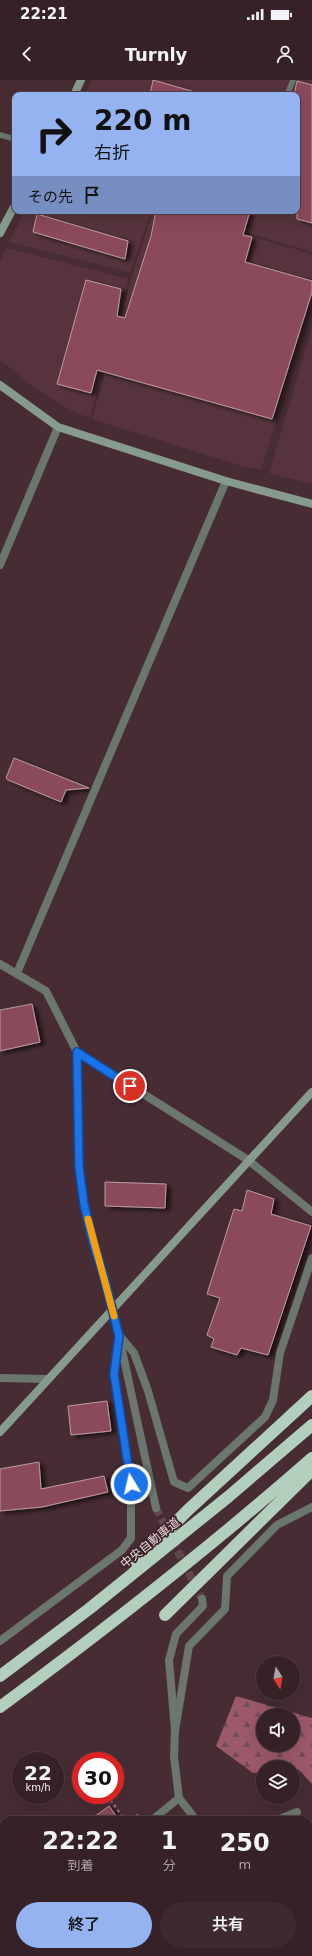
<!DOCTYPE html>
<html lang="ja">
<meta charset="utf-8">
<style>
body{margin:0;font-family:"DejaVu Sans","Noto Sans JP",sans-serif;background:#3d292e;color:#f1f3f6;height:100vh;display:flex;flex-direction:column;font-size:15px;white-space:nowrap}
*{box-sizing:border-box;margin:0}
p{font-size:13px;color:#aaa3a7}
.icon{flex:none;width:22px;height:22px;fill:none;stroke:currentColor;stroke-width:2;stroke-linecap:round;stroke-linejoin:round}
.map{position:relative;flex:1;overflow:hidden}
.side{position:absolute;left:0px;top:1736px;width:312px;height:140px;display:flex;flex-direction:column;background:#352126;border-radius:12px 12px 0 0;box-shadow:0 4px 16px #0002,0 0 0 1px #4f3e43}
.side>*{flex:none}
.top-card{position:absolute;left:12px;top:12px;width:288px;height:122px;border-radius:8px;box-shadow:0 4px 16px #0002,0 0 0 1px #4f3e43;background:#95b2f1;color:#111;overflow:hidden}
.needle{width:26px;rotate:169deg}
.tools{position:absolute;left:256px;top:1576px;display:grid;gap:8px}
.tools a{display:grid;place-items:center;width:44px;height:44px;border-radius:50%;background:#352126;box-shadow:0 4px 16px #0002,0 0 0 1px #4f3e43;font-size:20px}
.speed{position:absolute;left:12px;top:1672px;display:flex;gap:8px;font-size:20px;font-weight:700;text-align:center}
.speed>*{display:grid;place-content:center;width:52px;height:52px;border-radius:50%;background:#352126;box-shadow:0 4px 16px #0002,0 0 0 1px #4f3e43;line-height:1}
.speed small{font-size:10px;font-weight:400}
.speed .limit{border:6px solid #d22;background:#fff;color:#111}
.pin{position:absolute;display:grid;place-items:center;width:34px;height:34px;color:#fff;margin:-17px;border:2px solid #fff;border-radius:50%;box-shadow:0 1px 4px #0007}
.me{position:absolute;width:44px;margin:-22px;rotate:351deg;stroke-linejoin:round;filter:drop-shadow(0 0 3px #0008)}
.turn{display:flex;align-items:center;gap:14px;height:84px;padding:0 16px;font-size:18px}
.turn .icon{width:52px;height:52px;stroke-width:2.5}
.turn b{display:block;font-size:28px;line-height:34px}
.then{display:flex;align-items:center;height:38px;padding:0 16px;background:#0003;gap:8px;font-size:15px}
.eta{display:flex;justify-content:space-evenly;align-items:center;height:68px;text-align:center}
.eta b{font-size:24px;font-weight:600;line-height:28px}
.action{display:flex;gap:8px;margin-top:auto;padding:8px 16px}
.action a{flex:1;height:46px;border-radius:24px;background:#95b2f1;color:#111;font-size:16px;font-weight:600;line-height:46px;text-align:center}
.action a+a{background:#3d292e;color:#f1f3f6}
.status{display:flex;justify-content:space-between;align-items:center;height:28px;padding:0 20px;background:#352126;direction:ltr}
.status svg{height:11px;fill:currentColor}
header{display:flex;justify-content:space-between;align-items:center;height:52px;padding:0 16px;background:#352126;font-size:18px;font-weight:600}
.map>svg:first-child{display:block}
.built{fill:#57343d}
.forest{fill:url(#forest-firs);fill-rule:evenodd}
.building{fill:#8b4a5b;stroke:#bc9aa1;filter:url(#shadow)}
.lines{fill:none;stroke-linecap:round;stroke-linejoin:round}
.secondary-tunnel{stroke:#60464d;stroke-width:8;stroke-dasharray:8 4;stroke-linecap:butt}
.path{stroke:#8a7378;stroke-width:2.5;stroke-dasharray:3 3;stroke-linecap:butt}
.lane{stroke:#6a766e;stroke-width:5.5}
.street{stroke:#6a766e;stroke-width:8}
.secondary{stroke:#869a8e;stroke-width:8}
.highway{stroke:#b1cfbc;stroke-width:12}
.route-casing{stroke:#114b97;stroke-width:10}
.route{stroke:#1a73e8;stroke-width:7}
.slow{stroke:#f59e0b;stroke-width:7}
.labels{text-anchor:middle;stroke-width:3.5;stroke-linejoin:round;paint-order:stroke}
.street-label{font-size:12px;fill:#eddade;stroke:#3c2229}
</style>
<div class="status"><b>22:21</b><svg viewBox="0 0 49 12"><path d="M0 12V9h3v3zM5 12V6h3v6zM10 12V3h3v9zM15 12V0h3v12zM26 1h20v11H26zM47 4h2v5h-2z"/></svg></div>
<header><svg class="icon" aria-label="back" viewBox="0 0 24 24"><path d="M15 5l-7 7 7 7"/></svg>Turnly<svg class="icon" aria-label="person" viewBox="0 0 24 24"><circle cx="12" cy="8" r="4"/><path d="M4 21q1-7 8-7t8 7"/></svg></header>
<div class="map">
<svg width="312" height="1876" viewBox="0 0 312 1876">
<defs>
<pattern id="forest-firs" width="22" height="20" patternUnits="userSpaceOnUse"><rect width="22" height="20" fill="#9c596b"/><path d="M5 1l3.5 6h-7zM16 11l3.5 6h-7z" fill="#724d57"/></pattern>
<filter id="shadow"><feDropShadow dx="4.5" dy="2.5" stdDeviation="2" flood-color="#0009"/></filter>
</defs>
<rect width="100%" height="100%" fill="#472c33"/>
<g class="built">
<polygon points="92,0 312,0 312,172 174,131 297,131 297,15 84,15"/>
<polygon points="25,131 151,131 130,192 9,162"/>
<polygon points="153,131 164,131 312,174 312,227 261,390 238,385 92,339 132,196"/>
<polygon points="6,168 128,199 90,338 72,331 35,308 0,280 0,181"/>
<polygon points="312,248 312,404 269,393"/>
</g>
<path class="forest" d="M 236,1616 L 312,1638 L 312,1704 L 298,1689 L 293,1689 L 293,1687 L 263,1687 L 263,1692 L 253,1693 L 216,1666 ZM 263,1635 L 293,1635 L 293,1665 L 263,1665 Z"/>
<g class="building">
<polygon points="153,0 195,12 195,15 150,15"/>
<polygon points="297,1 312,5 312,143 297,139 297,15 294,15"/>
<polygon points="156,131 250,131 243,155 252,157 245,182 312,201 312,212 272,339 97,290 91,313 57,304 86,200 121,209 117,236 125,238 151,156"/>
<polygon points="37,134 128,161 125,179 33,152"/>
<polygon points="14,678 89,708 66,710 61,722 8,700 6,698"/>
<polygon points="32,924 40,962 0,971 0,930"/>
<polygon points="105,1102 166,1104 165,1128 105,1126"/>
<polygon points="247,1110 274,1119 271,1134 311,1146 268,1275 241,1268 237,1275 211,1267 214,1259 207,1255 220,1218 207,1214 234,1129 242,1131"/>
<polygon points="107,1321 111,1351 71,1355 68,1326"/>
<polygon points="39,1382 41,1409 104,1396 108,1412 42,1427 0,1431 0,1389"/>
<polygon points="109,1726 119,1740 90,1740"/>
</g>
<g class="lines">
<polyline class="secondary-tunnel" points="156,1428 202,1519"/>
<g class="path">
<polyline points="107,1715 125,1740"/>
<polyline points="130,1740 137,1735 140,1740"/>
</g>
<g class="lane">
<polyline points="287,15 293,0"/>
<polyline points="0,55 15,59"/>
</g>
<g class="street">
<polyline points="0,485 58,347"/>
<polyline points="0,884 46,911 77,972 79,1087 84,1124 93,1162 104,1197 119,1256 156,1428"/>
<polyline points="17,893 226,401"/>
<polyline points="77,972 248,1080 312,1132"/>
<polyline points="120,1256 134,1273 148,1311 174,1402 188,1408 265,1337 273,1320 280,1273 312,1178"/>
<polyline points="0,1298 48,1299"/>
<polyline points="0,1561 122,1470 131,1458 131,1404 114,1294 118,1263"/>
<polyline points="175,1651 189,1566 225,1529 227,1496 277,1445 312,1427"/>
<polyline points="152,1740 179,1718"/>
<polyline points="196,1740 179,1718 174,1677 175,1651 169,1580 176,1554 203,1526 202,1519"/>
<polyline points="277,1740 297,1732"/>
<polyline points="308,1832 312,1838"/>
<polyline points="0,1853 4,1850"/>
<polyline points="192,1872 195,1876"/>
<polyline points="297,1872 300,1876"/>
</g>
<g class="secondary">
<polyline points="74,15 81,0"/>
<polyline points="0,153 15,125"/>
<polyline points="0,305 58,347 226,401 312,424"/>
<polyline points="0,1352 312,1012"/>
</g>
<g class="highway">
<polyline points="134,1485 188,1430 312,1316"/>
<polyline points="165,1535 312,1390"/>
<polyline points="0,1596 89,1529 228,1417 312,1345"/>
<path d="M 0,1627 C 107,1548 212,1466 312,1378"/>
</g>
</g>
<g class="lines">
<defs>
<polyline id="route" points="130,1006 77,972 79,1087 84,1124 93,1162 104,1197 119,1256 114,1294 131,1404"/>
</defs>
<use href="#route" class="route-casing"/>
<use href="#route" class="route"/>
<polyline class="slow" points="88,1139 114,1236"/>
</g>
<g class="labels">
<g class="street-label">
<text transform="translate(150 1463) rotate(-39)" y="4">中央自動車道</text>
</g>
</g>
</svg>
<div class="tools">
<a><svg class="needle" viewBox="-14 -14 28 28"><path d="M0-13l5 13h-10z" fill="#e53935"/><path d="M0 13l5-13h-10z" fill="#aaa3a7"/></svg></a>
<a><svg class="icon" aria-label="sound" viewBox="0 0 24 24"><path d="M4 9h4l5-4v14l-5-4H4zM17 9q2 3 0 6"/></svg></a>
<a><svg class="icon" aria-label="layers" viewBox="0 0 24 24"><path d="M12 4l9 5-9 5-9-5zM3 14l9 5 9-5"/></svg></a>
</div>
<div class="speed"><div>22<small>km/h</small></div><div class="limit">30</div></div>
<div class="pin" style="left:130px;top:1006px;background:#d93025"><svg class="icon" aria-label="arrive" viewBox="0 0 24 24"><path d="M6 21V4h12l-3 4 3 4H6"/></svg></div>
<svg class="me" style="left:131px;top:1404px" viewBox="-20 -20 40 40"><circle r="17" fill="#1a73e8" stroke="#fff" stroke-width="3"/><path d="M0-11L8 9 0 5-8 9z" fill="#fff"/></svg>
<div class="top-card">
<div class="turn"><svg class="icon" aria-label="right" viewBox="0 0 24 24"><path d="M7 20v-9h11M14 6l5 5-5 5"/></svg><div><b>220 m</b>右折</div></div>
<div class="then">その先<svg class="icon" aria-label="arrive" viewBox="0 0 24 24"><path d="M6 21V4h12l-3 4 3 4H6"/></svg></div>
</div>
<section class="side">
<div class="eta">
<div><b>22:22</b><p>到着</p></div>
<div><b>1</b><p>分</p></div>
<div><b>250</b><p>m</p></div>
</div>
<div class="action"><a>終了</a><a>共有</a></div>
</section>
</div>
